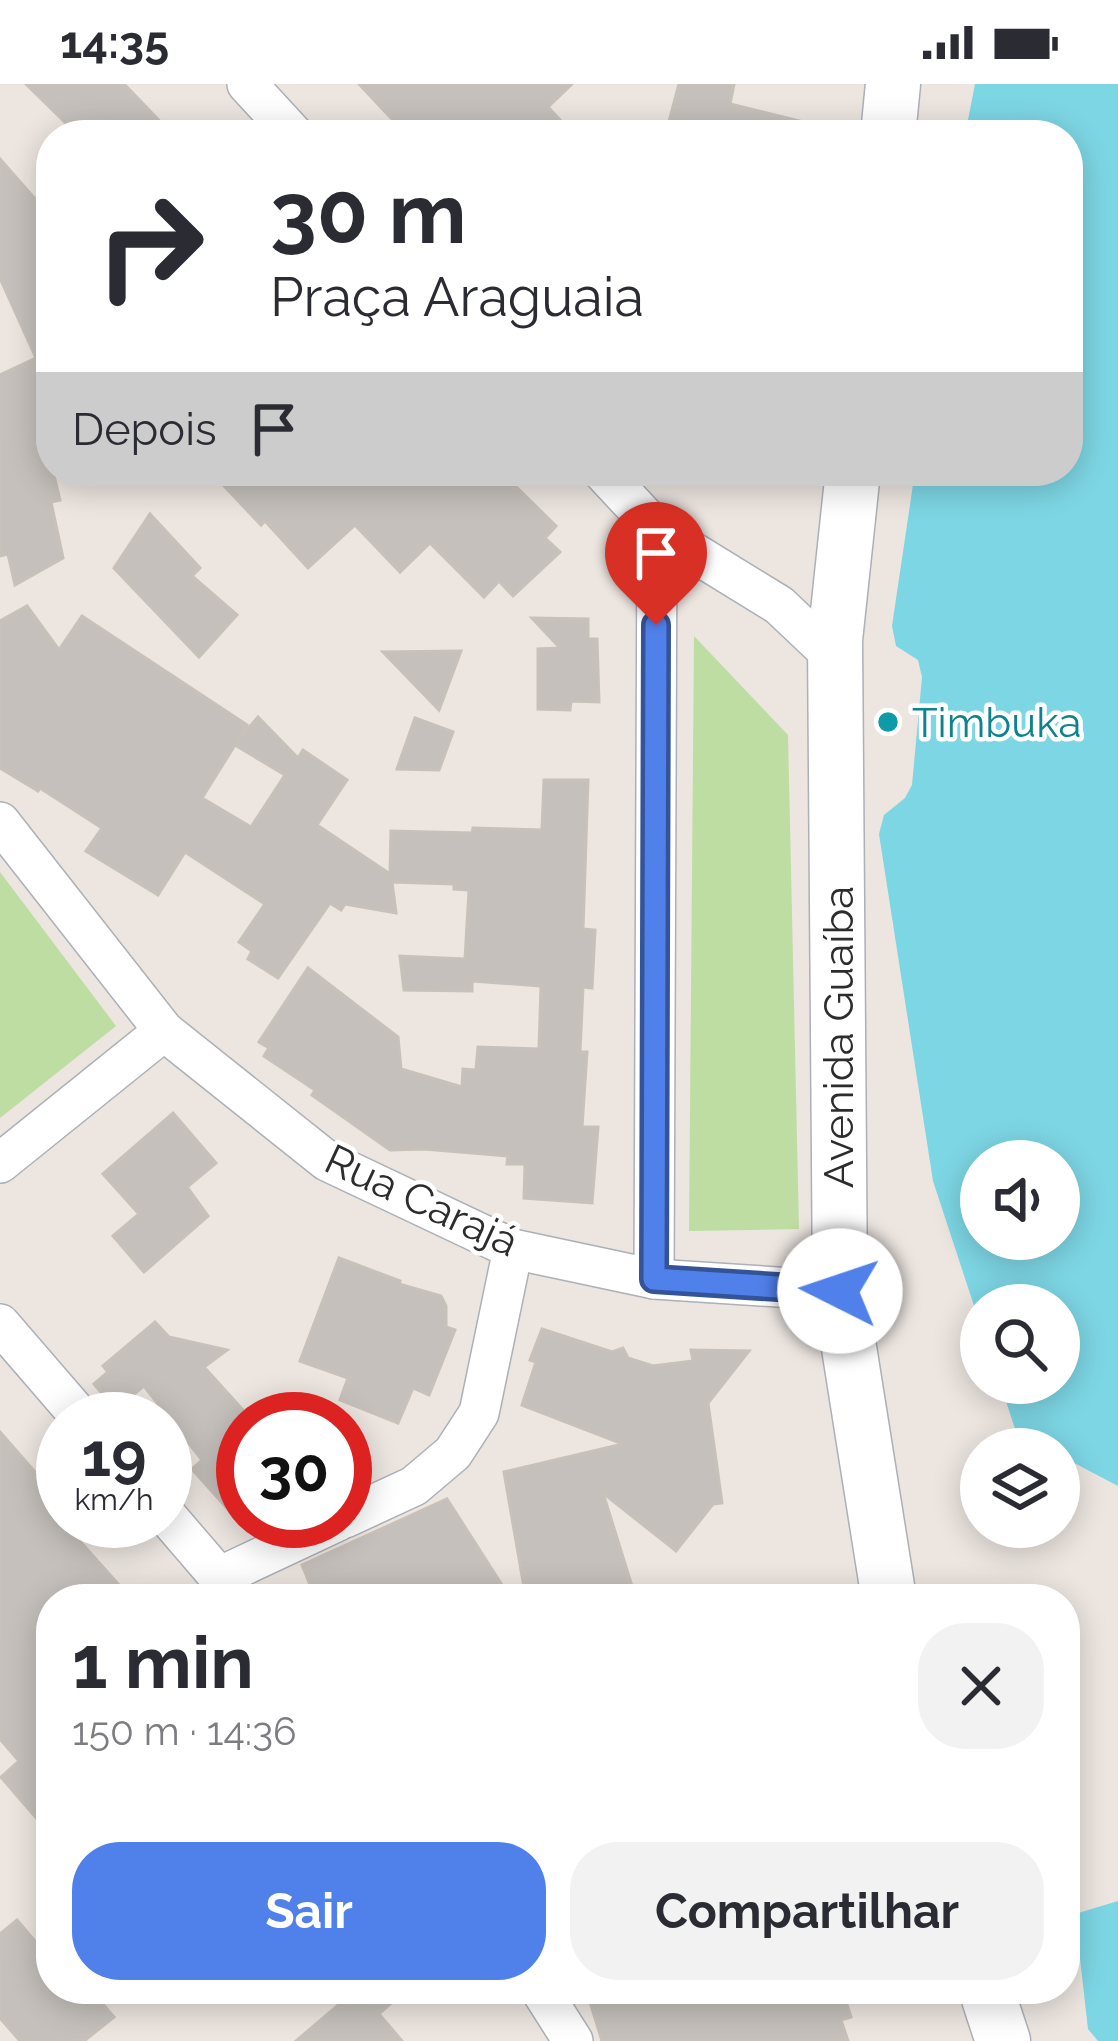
<!DOCTYPE html>
<html lang="pt">
<meta charset="utf-8">
<style>
body{margin:0;font-family:Raleway,sans-serif;background:#f2f2f3;color:#2b2b33;height:100vh;display:flex;flex-direction:column;font-size:45px;white-space:nowrap}
*{box-sizing:border-box;margin:0}
p{font-size:39px;color:#7c7c81}
.icon{flex:none;width:66px;height:66px;fill:none;stroke:currentColor;stroke-width:2;stroke-linecap:round;stroke-linejoin:round}
.map{position:relative;flex:1;overflow:hidden}
.panel{position:absolute;left:36px;top:1500px;width:1044px;height:420px;display:flex;flex-direction:column;background:#fff;border-radius:48px;box-shadow:0 6px 30px #0003}
.panel>*{flex:none}
.top-card{position:absolute;left:36px;top:36px;width:1047px;height:366px;border-radius:48px;box-shadow:0 6px 30px #0003;background:#fff;color:#2b2b33;overflow:hidden}
.fabs{position:absolute;left:960px;top:1056px;display:grid;gap:24px}
.fabs a{display:grid;place-items:center;width:120px;height:120px;border-radius:50%;background:#fff;box-shadow:0 6px 30px #0003;font-size:60px}
.speed{position:absolute;left:36px;top:1308px;display:flex;gap:24px;font-size:60px;font-weight:700;text-align:center}
.speed>*{display:grid;place-content:center;width:156px;height:156px;border-radius:50%;background:#fff;box-shadow:0 6px 30px #0003;line-height:1}
.speed small{font-size:30px;font-weight:400}
.speed .limit{border:18px solid #d22;background:#fff;color:#111}
.pin{position:absolute;display:grid;place-items:center;width:102px;height:102px;color:#fff;margin:-123px -51px;border-radius:50% 50% 50% 0;rotate:-45deg;box-shadow:0 0 12px #0007}
.pin .icon{rotate:45deg}
.me{position:absolute;width:132px;margin:-66px;rotate:274deg;stroke-linejoin:round;filter:drop-shadow(0 0 9px #0008)}
.turn{display:flex;align-items:center;gap:42px;height:252px;padding:0 36px;font-size:54px}
.turn .icon{width:156px;height:156px;stroke-width:2.5}
.turn b{display:block;font-size:84px;line-height:102px}
.then{display:flex;align-items:center;height:114px;padding:0 36px;background:#0003;gap:24px;font-size:45px}
.round{display:grid;place-items:center;flex:none;width:126px;height:126px;border-radius:48px;background:#f2f2f3}
.summary{display:flex;align-items:center;justify-content:space-between;height:204px;padding:0 36px}
h1{font-size:72px;font-weight:700;line-height:90px}
.cta{display:flex;gap:24px;margin-top:auto;padding:24px 36px}
.cta a{flex:1;height:138px;border-radius:48px;background:#5080ea;color:#fff;font-size:48px;font-weight:700;line-height:138px;text-align:center}
.cta a+a{background:#f2f2f3;color:#2b2b33}
.status{display:flex;justify-content:space-between;align-items:center;height:84px;padding:0 60px;background:#fff;direction:ltr}
.status svg{height:33px;fill:currentColor}
.map>svg:first-child{display:block}
.green{fill:#bedda2}
.water{fill:#7dd6e4;fill-rule:evenodd}
.building{fill:#c5c0bb;stroke:#c8c1b9;stroke-width:3;fill-rule:evenodd}
.lines{fill:none;stroke-linecap:round;stroke-linejoin:round}
.street-casing{stroke:#acb0b7;stroke-width:42}
.secondary-casing{stroke:#acb0b7;stroke-width:57}
.street{stroke:#fff;stroke-width:39}
.secondary{stroke:#fff;stroke-width:54}
.route-casing{stroke:#345398;stroke-width:30}
.route{stroke:#5080ea;stroke-width:21}
.culture-dot{fill:#0f9aa8;stroke:#fff;stroke-width:4.5}
.labels{text-anchor:middle;stroke-width:9;stroke-linejoin:round;paint-order:stroke}
.culture-label{font-size:42px;fill:#0d838f;stroke:#fff;text-anchor:start}
.street-label{font-size:42px;fill:#2c2c2c;stroke:#fff}
</style>
<div class="status"><b>14:35</b><svg viewBox="0 0 49 12"><path d="M0 12V9h3v3zM5 12V6h3v6zM10 12V3h3v9zM15 12V0h3v12zM26 1h20v11H26zM47 4h2v5h-2z"/></svg></div>
<div class="map">
<svg width="1118" height="1957" viewBox="0 0 1118 1957">
<rect width="100%" height="100%" fill="#ece5e0"/>
<g class="green">
<polygon points="694,552 788,651 799,1145 689,1147"/>
<polygon points="0,788 116,942 0,1034"/>
</g>
<g class="water">
<path d="M 975,0 L 1118,0 L 1118,1402 L 1059,1371 L 1059,1365 L 1048,1365 L 1016,1348 L 1000,1299 L 1059,1299 L 1059,1221 L 981,1221 L 981,1243 L 933,1097 L 879,750 L 884,731 L 905,714 L 912,701 L 922,593 L 918,576 L 896,562 L 892,542 L 915,387 L 1068,387 L 1068,51 L 965,51 ZM 981,1077 L 1059,1077 L 1059,1155 L 981,1155 Z"/>
<polygon points="1118,1817 1118,1957 1098,1957 1088,1945 1075,1830"/>
</g>
<g class="building">
<polygon points="26,0 124,0 173,51 78,51"/>
<polygon points="359,0 572,0 548,23 574,51 407,51"/>
<polygon points="679,0 734,0 730,20 811,40 810,51 688,51 667,45"/>
<polygon points="0,75 51,133 51,387 53,387 60,416 51,418 63,474 15,501 8,470 0,472 0,291 36,274 0,194"/>
<polygon points="210,387 500,387 556,442 545,454 560,468 513,512 499,497 484,513 430,459 400,488 355,441 308,484 265,437 261,441"/>
<polygon points="150,430 200,484 192,492 237,531 199,573 114,484"/>
<path d="M 27,522 L 59,566 L 82,532 L 247,641 L 235,660 L 258,633 L 298,674 L 303,666 L 347,696 L 317,741 L 390,790 L 391,747 L 472,749 L 473,744 L 542,746 L 544,696 L 588,696 L 583,845 L 595,846 L 592,904 L 583,903 L 580,968 L 587,968 L 582,1043 L 598,1043 L 592,1119 L 524,1114 L 525,1080 L 507,1080 L 508,1072 L 424,1065 L 390,1066 L 312,1011 L 315,1006 L 264,972 L 269,964 L 259,958 L 308,884 L 398,953 L 401,985 L 462,1003 L 463,985 L 476,986 L 478,963 L 539,965 L 541,902 L 472,897 L 472,907 L 404,906 L 400,872 L 465,875 L 469,806 L 454,805 L 454,800 L 392,798 L 396,829 L 345,820 L 341,826 L 330,819 L 278,894 L 248,875 L 252,867 L 239,858 L 265,820 L 185,768 L 158,811 L 86,767 L 102,744 L 40,704 L 38,707 L 0,684 L 0,537 ZM 235,661 L 285,691 L 251,743 L 202,714 Z"/>
<polygon points="532,534 588,535 588,555 597,555 599,618 571,617 570,626 538,625 538,565 560,564"/>
<polygon points="461,567 439,626 383,568"/>
<polygon points="415,634 453,648 439,686 397,685"/>
<polygon points="173,1029 216,1079 187,1103 208,1132 144,1188 113,1152 139,1130 103,1090"/>
<polygon points="339,1174 400,1197 399,1200 441,1212 446,1222 446,1243 455,1246 429,1311 413,1304 398,1339 340,1316 348,1294 300,1277"/>
<polygon points="155,1238 169,1253 227,1266 204,1283 243,1326 243,1442 192,1385 202,1376 144,1302 115,1325 94,1300 108,1288 103,1282"/>
<polygon points="542,1245 612,1268 623,1264 628,1274 653,1282 693,1277 691,1266 749,1267 708,1319 722,1419 713,1420 676,1467 603,1409 636,1515 526,1515 504,1388 623,1360 522,1321 536,1278 530,1276"/>
<polygon points="0,1348 63,1420 63,1437 78,1437 87,1447 78,1455 120,1502 105,1515 51,1515 51,1751 1,1693 19,1677 0,1655"/>
<polygon points="447,1415 511,1515 409,1515 401,1506 378,1515 316,1515 302,1481"/>
<polygon points="17,1836 51,1876 51,1905 90,1905 114,1933 84,1957 20,1957 0,1934 0,1850"/>
<polygon points="357,1905 407,1905 379,1930 402,1957 296,1957"/>
<polygon points="586,1905 677,1905 681,1919 731,1905 842,1905 851,1933 841,1936 848,1957 602,1957"/>
</g>
<g class="lines">
<defs>
<g id="street">
<polyline points="247,0 294,51"/>
<polyline points="602,387 657,446 779,521 835,574"/>
<polyline points="0,738 164,947 327,1077 513,1165 654,1195 840,1207"/>
<polyline points="0,1079 164,947"/>
<polyline points="654,1195 657,446"/>
<polyline points="0,1240 82,1335"/>
<polyline points="165,1430 238,1515"/>
<polyline points="345,1434 414,1402 453,1369 479,1329 513,1165"/>
<polyline points="219,1493 338,1437"/>
<polyline points="540,1905 573,1957"/>
</g>
<g id="secondary">
<polyline points="888,51 893,0"/>
<polyline points="853,387 835,556 840,1207 889,1515"/>
<polyline points="986,1905 1003,1957"/>
</g>
</defs>
<use href="#street" class="street-casing"/>
<use href="#secondary" class="secondary-casing"/>
<use href="#street" class="street"/>
<use href="#secondary" class="secondary"/>
</g>
<g class="lines">
<defs>
<polyline id="route" points="656,541 654,1195 840,1207"/>
</defs>
<use href="#route" class="route-casing"/>
<use href="#route" class="route"/>
</g>
<circle class="culture-dot" cx="888" cy="638" r="12"/>
<g class="labels">
<g class="culture-label">
<text x="912" y="653">Timbuka</text>
</g>
<g class="street-label">
<text transform="translate(838 953) rotate(-90)" y="15">Avenida Guaíba</text>
<text transform="translate(422 1116) rotate(25)" y="15">Rua Carajá</text>
</g>
</g>
</svg>
<div class="fabs">
<a><svg class="icon" aria-label="sound" viewBox="0 0 24 24"><path d="M4 9h4l5-4v14l-5-4H4zM17 9q2 3 0 6"/></svg></a>
<a><svg class="icon" aria-label="search" viewBox="0 0 24 24"><circle cx="10" cy="10" r="6"/><path d="M15 15l6 6"/></svg></a>
<a><svg class="icon" aria-label="layers" viewBox="0 0 24 24"><path d="M12 4l9 5-9 5-9-5zM3 14l9 5 9-5"/></svg></a>
</div>
<div class="speed"><div>19<small>km/h</small></div><div class="limit">30</div></div>
<div class="pin" style="left:656px;top:541px;background:#d93025"><svg class="icon" aria-label="arrive" viewBox="0 0 24 24"><path d="M6 21V4h12l-3 4 3 4H6"/></svg></div>
<svg class="me" style="left:840px;top:1207px" viewBox="-20 -20 40 40"><circle r="19" fill="#fff"/><path d="M0-13L10 11 0 6-10 11z" fill="#5080ea"/></svg>
<div class="top-card">
<div class="turn"><svg class="icon" aria-label="right" viewBox="0 0 24 24"><path d="M7 20v-9h11M14 6l5 5-5 5"/></svg><div><b>30 m</b>Praça Araguaia</div></div>
<div class="then">Depois<svg class="icon" aria-label="arrive" viewBox="0 0 24 24"><path d="M6 21V4h12l-3 4 3 4H6"/></svg></div>
</div>
<section class="panel">
<div class="summary"><div><h1>1 min</h1><p>150 m · 14:36</p></div><a class="round"><svg class="icon" aria-label="close" viewBox="0 0 24 24"><path d="M6 6l12 12M18 6L6 18"/></svg></a></div>
<div class="cta"><a>Sair</a><a>Compartilhar</a></div>
</section>
</div>
